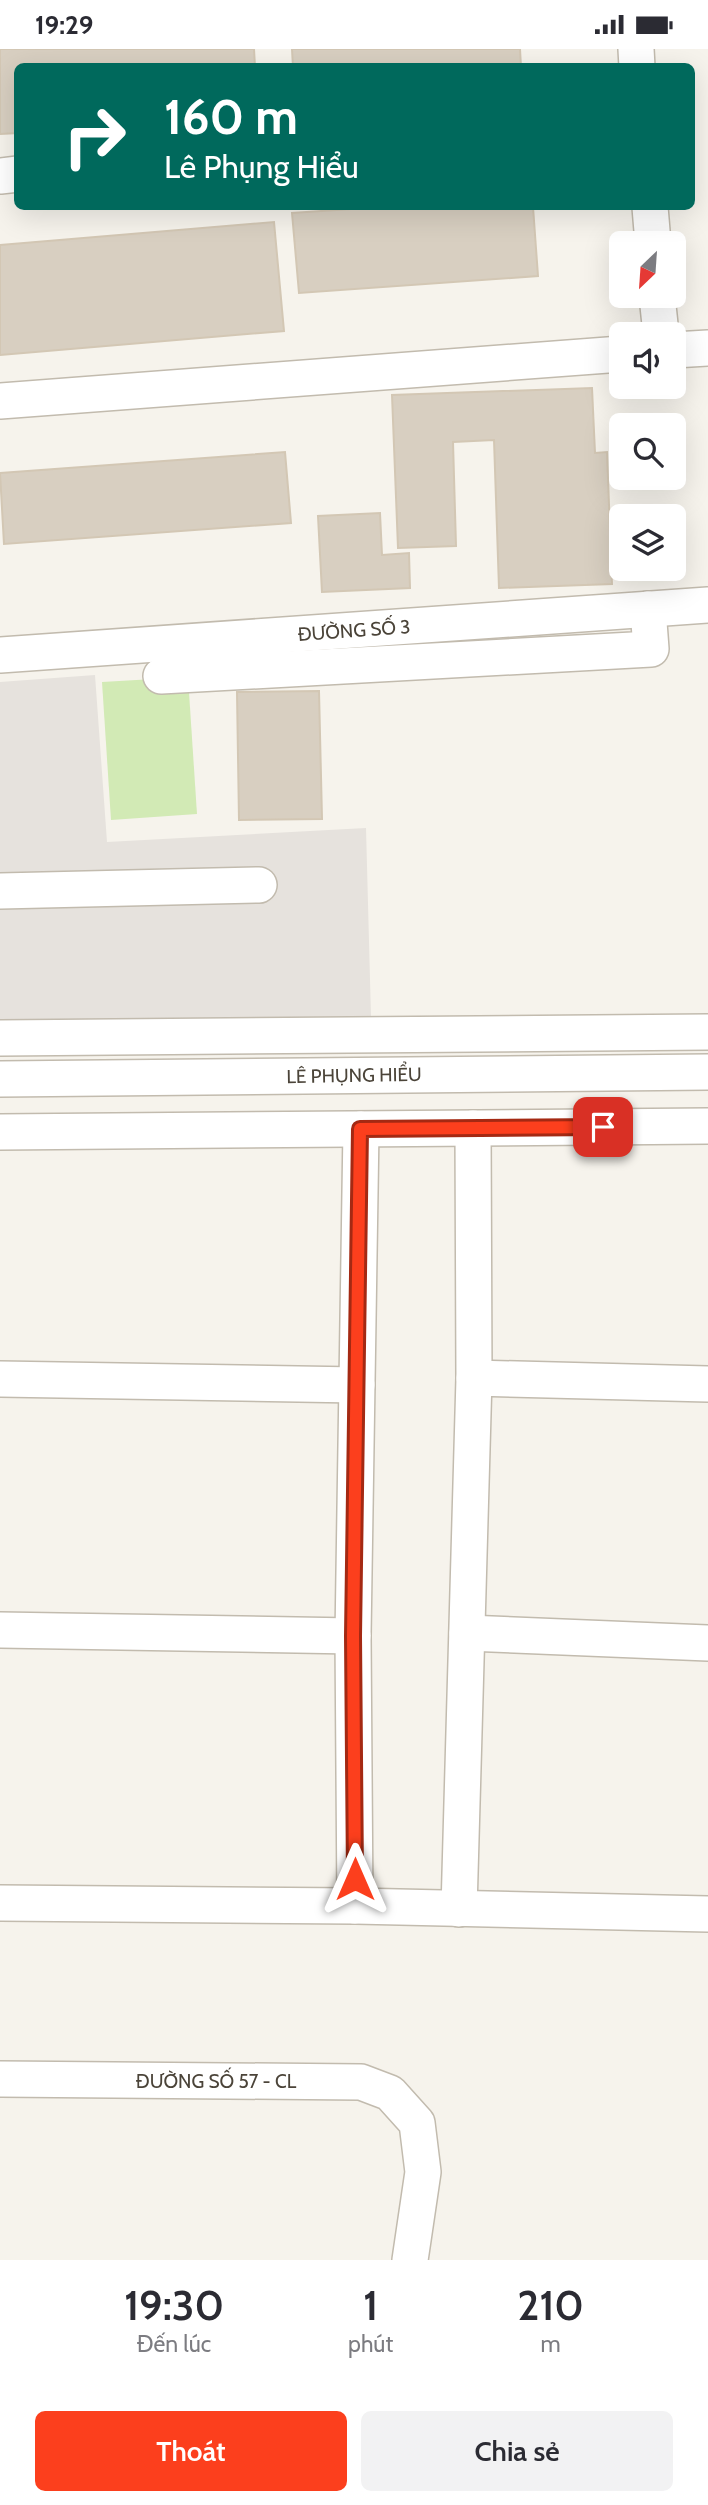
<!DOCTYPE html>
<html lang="vi">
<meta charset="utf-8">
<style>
body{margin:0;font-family:Cabin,sans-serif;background:#f2f2f3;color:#2b2b33;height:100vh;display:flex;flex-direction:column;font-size:26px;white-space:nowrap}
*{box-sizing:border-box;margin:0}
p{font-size:23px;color:#7c7c81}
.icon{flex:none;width:38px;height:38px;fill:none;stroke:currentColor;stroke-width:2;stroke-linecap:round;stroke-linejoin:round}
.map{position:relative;height:2211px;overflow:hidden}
.side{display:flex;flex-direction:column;background:#fff;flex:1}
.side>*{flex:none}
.guide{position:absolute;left:14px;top:14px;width:681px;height:147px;border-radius:10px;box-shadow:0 7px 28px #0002;background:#00695c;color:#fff;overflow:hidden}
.needle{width:46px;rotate:205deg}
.buttons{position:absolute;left:609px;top:182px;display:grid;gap:14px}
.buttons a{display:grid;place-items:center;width:77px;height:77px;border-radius:10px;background:#fff;box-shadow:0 7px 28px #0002;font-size:35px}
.pin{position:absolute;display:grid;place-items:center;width:60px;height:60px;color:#fff;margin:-30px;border-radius:14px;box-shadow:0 4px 10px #0006}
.me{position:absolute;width:77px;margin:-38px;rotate:0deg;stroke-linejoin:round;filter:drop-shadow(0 0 5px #0008)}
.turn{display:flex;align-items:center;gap:24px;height:147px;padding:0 35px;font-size:32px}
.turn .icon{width:91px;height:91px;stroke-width:2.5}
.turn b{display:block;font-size:49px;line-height:60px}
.eta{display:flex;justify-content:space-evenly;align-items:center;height:119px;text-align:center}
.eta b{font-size:42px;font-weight:600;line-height:49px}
.primary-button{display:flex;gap:14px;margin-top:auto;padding:14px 35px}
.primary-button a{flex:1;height:80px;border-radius:10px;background:#fc3f1d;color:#fff;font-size:28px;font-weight:600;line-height:80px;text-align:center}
.primary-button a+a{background:#f2f2f3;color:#2b2b33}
.status{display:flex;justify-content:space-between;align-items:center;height:49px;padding:0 35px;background:#fff;direction:ltr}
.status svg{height:19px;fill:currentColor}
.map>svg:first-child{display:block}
.industrial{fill:#e6e2dd}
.green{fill:#d2eab5}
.building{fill:#d8cfc1;stroke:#d3c7b4;stroke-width:2}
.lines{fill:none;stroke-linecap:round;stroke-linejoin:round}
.minor-casing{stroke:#c2bbae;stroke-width:38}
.minor{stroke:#fff;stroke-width:35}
.route-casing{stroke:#a42913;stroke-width:18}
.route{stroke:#fc3f1d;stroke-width:12}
.labels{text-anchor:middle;stroke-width:5;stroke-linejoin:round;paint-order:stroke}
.street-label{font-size:19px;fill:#4b4439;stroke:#fff}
</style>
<div class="status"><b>19:29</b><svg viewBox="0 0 49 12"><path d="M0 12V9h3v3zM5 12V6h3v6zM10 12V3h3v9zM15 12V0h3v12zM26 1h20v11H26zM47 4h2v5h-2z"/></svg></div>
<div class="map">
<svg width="708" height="2211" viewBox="0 0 708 2211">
<rect width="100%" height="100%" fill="#f6f3ec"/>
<polygon class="industrial" points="95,626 107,793 366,779 371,968 0,971 0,633"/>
<polygon class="green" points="188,628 197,765 111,771 102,633"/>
<g class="building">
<polygon points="0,0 254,0 255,18 18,18 18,84 0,85"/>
<polygon points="292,0 520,0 521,18 293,18"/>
<polygon points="381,158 533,158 538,227 299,244 292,164"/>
<polygon points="274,173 284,282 0,306 0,196"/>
<polygon points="592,339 595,404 607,403 612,535 499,539 494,391 453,393 456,497 398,499 392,346"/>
<polygon points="285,403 291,474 4,495 0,424"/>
<polygon points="380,464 382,506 409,504 410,539 322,543 318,467"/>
<polygon points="319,642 322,770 239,771 237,643"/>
</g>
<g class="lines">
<defs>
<g id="minor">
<polyline points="636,0 637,18"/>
<polyline points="0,127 18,125"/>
<polyline points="650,158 653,194"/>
<polyline points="657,247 661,285"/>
<polyline points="674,301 708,299"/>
<polyline points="0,352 621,305"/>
<polyline points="0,606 708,556"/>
<polyline points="161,627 651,600 648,560"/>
<polyline points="0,842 259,836"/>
<polyline points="0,989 708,983"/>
<polyline points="0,1030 708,1023"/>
<polyline points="0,1083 708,1077"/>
<polyline points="474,1329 708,1335"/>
<polyline points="0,1330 357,1336"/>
<polyline points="0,1581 353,1587"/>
<polyline points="467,1584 708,1594"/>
<polyline points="0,1854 355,1857 708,1865"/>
<polyline points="355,1857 353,1587 361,1080"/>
<polyline points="459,1860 474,1329 473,1079"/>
<polyline points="0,2030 361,2033 390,2044 417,2074 423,2123 410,2211"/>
</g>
</defs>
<use href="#minor" class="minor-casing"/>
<use href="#minor" class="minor"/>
</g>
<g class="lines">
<defs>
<polyline id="route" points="355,1830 353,1587 360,1080 603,1078"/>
</defs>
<use href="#route" class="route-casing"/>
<use href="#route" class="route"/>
</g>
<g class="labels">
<g class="street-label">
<text transform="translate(354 581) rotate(-4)" y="7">ĐƯỜNG SỐ 3</text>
<text transform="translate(354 1026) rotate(-1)" y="7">LÊ PHỤNG HIỂU</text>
<text x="216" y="2039">ĐƯỜNG SỐ 57 - CL</text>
</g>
</g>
</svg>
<div class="buttons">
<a><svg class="needle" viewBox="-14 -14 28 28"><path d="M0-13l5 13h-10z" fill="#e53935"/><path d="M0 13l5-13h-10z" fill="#7c7c81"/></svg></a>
<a><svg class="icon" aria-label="sound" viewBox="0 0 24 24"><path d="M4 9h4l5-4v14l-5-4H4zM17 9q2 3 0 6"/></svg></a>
<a><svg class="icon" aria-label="search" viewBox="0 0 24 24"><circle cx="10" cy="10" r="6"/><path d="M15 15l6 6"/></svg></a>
<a><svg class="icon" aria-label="layers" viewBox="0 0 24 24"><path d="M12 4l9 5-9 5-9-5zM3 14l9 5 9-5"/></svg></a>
</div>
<div class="pin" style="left:603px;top:1078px;background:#d93025"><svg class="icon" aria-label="arrive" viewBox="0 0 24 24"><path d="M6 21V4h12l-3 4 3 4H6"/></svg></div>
<svg class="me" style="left:355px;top:1830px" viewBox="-20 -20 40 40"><path d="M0-17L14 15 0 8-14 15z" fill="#fc3f1d" stroke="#fff" stroke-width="4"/></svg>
<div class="guide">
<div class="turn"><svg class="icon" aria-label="right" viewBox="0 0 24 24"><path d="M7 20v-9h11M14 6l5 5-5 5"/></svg><div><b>160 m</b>Lê Phụng Hiểu</div></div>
</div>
</div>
<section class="side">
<div class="eta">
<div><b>19:30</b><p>Đến lúc</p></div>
<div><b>1</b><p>phút</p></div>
<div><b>210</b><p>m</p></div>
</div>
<div class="primary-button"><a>Thoát</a><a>Chia sẻ</a></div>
</section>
